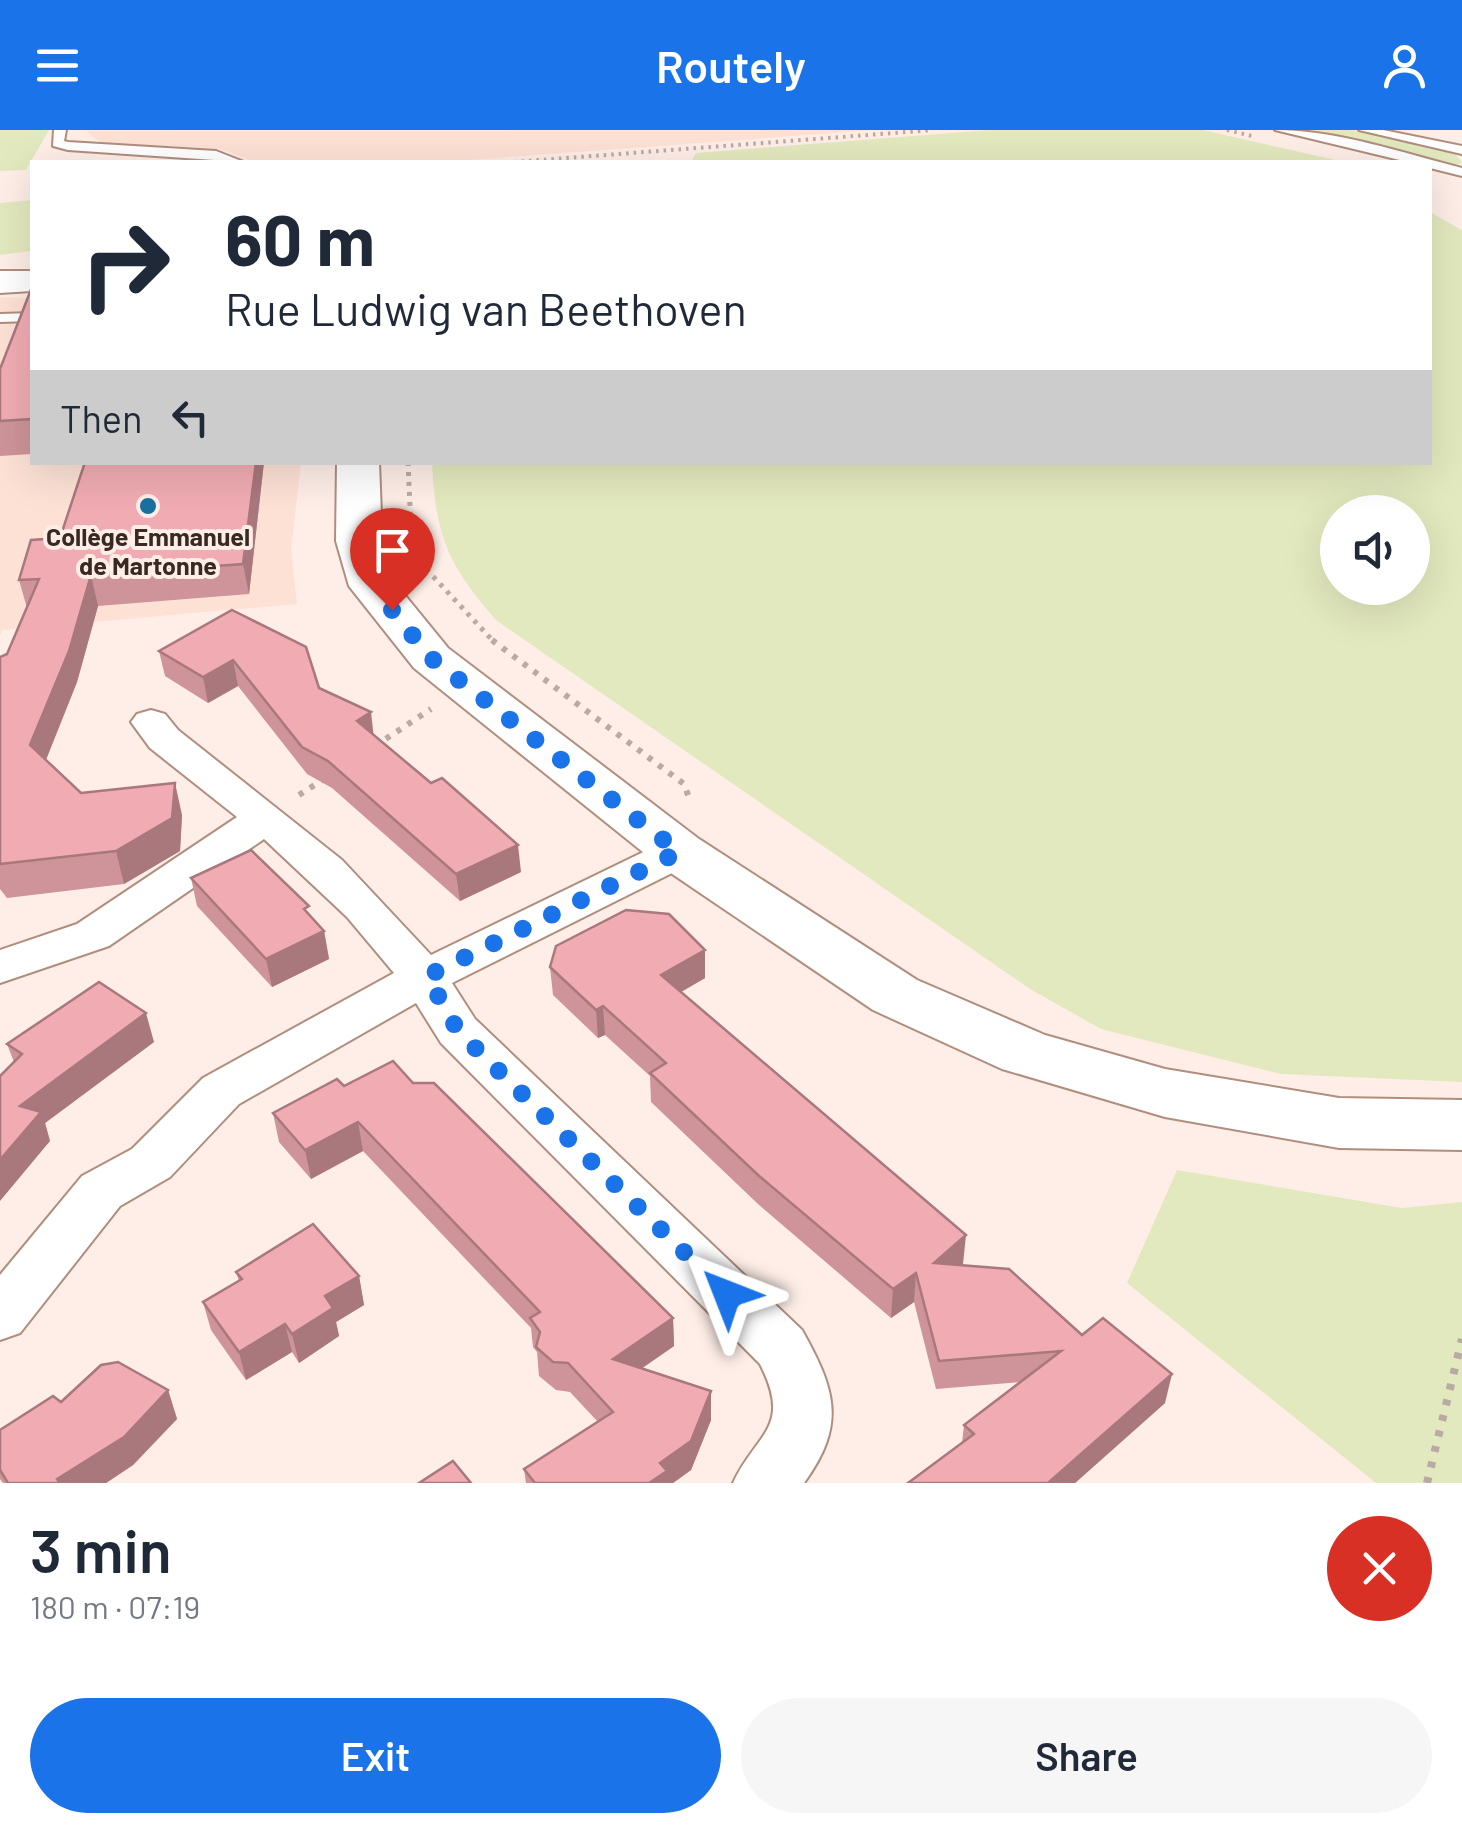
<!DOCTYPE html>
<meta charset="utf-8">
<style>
body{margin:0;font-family:Barlow,sans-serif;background:#f6f6f7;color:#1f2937;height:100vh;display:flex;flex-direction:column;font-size:38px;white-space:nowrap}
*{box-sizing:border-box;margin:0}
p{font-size:32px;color:#747a83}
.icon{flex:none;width:55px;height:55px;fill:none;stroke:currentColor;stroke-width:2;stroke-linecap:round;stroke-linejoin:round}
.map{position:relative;height:1353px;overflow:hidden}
.details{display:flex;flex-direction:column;background:#fff;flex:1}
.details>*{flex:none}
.guide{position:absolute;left:30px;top:30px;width:1402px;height:305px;border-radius:0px;box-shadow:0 10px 40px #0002;background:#fff;color:#1f2937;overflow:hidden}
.buttons{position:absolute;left:1320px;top:365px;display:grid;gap:20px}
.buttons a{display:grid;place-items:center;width:110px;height:110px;border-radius:50%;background:#fff;box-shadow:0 10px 40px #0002;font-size:50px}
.pin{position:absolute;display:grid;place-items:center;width:85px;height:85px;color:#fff;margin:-102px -42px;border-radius:50% 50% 50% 0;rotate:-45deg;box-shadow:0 0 10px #0007}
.pin .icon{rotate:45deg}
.me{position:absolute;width:110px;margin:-55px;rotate:315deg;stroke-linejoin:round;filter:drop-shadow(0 0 8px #0008)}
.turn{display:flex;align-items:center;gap:35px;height:210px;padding:0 30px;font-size:45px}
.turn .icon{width:130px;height:130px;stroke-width:2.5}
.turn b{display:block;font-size:70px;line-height:85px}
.then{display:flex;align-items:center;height:95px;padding:0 30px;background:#0003;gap:20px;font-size:38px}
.round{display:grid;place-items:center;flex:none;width:105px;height:105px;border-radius:52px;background:#f6f6f7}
.head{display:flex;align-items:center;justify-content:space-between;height:170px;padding:0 30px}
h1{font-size:60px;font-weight:600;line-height:75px}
.primary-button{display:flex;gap:20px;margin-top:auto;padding:20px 30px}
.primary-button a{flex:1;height:115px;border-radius:60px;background:#1a73e8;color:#fff;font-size:40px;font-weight:600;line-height:115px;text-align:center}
.primary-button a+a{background:#f6f6f7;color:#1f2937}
header{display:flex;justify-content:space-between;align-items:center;height:130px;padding:0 30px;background:#1a73e8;color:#fff;font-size:45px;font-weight:600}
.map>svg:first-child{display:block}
.built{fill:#fde1d5}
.green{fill:#e3e9be;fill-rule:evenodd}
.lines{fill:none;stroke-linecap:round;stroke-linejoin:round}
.lane-casing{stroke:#b08e7e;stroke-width:4}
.street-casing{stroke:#b08e7e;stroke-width:4}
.secondary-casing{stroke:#b08e7e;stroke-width:4}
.path-far3{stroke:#b9aaa3;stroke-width:4;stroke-dasharray:2.5 5;stroke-linecap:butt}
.path-far2{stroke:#b9aaa3;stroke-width:5;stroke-dasharray:4 6;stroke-linecap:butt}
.path-far1{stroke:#b9aaa3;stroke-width:6;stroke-dasharray:5 8;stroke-linecap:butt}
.path{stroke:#b9aaa3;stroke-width:8;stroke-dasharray:6 10;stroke-linecap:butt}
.lane{fill:#fff;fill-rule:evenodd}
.street{fill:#fff;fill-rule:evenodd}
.secondary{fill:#fff;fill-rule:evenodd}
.wall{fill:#ce9499}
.shaded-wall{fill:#a8787d}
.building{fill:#f0acb2;stroke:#a8787d;stroke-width:2.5}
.route{stroke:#1a73e8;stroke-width:18;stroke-dasharray:0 32.4}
.poi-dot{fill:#1971a0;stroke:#feeee7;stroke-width:4}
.labels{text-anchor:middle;stroke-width:8;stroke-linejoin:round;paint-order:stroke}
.far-poi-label{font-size:25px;font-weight:bold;fill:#382a23;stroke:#feeee7}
</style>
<header><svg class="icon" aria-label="menu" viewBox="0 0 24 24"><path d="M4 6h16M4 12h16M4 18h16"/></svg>Routely<svg class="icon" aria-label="person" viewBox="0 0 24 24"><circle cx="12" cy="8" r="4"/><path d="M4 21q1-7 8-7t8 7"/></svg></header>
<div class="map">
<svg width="1462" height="1353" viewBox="0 0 1462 1353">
<rect width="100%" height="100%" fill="#feeee7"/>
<g class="built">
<polygon points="874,0 442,32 255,32 221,19 102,13 86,1"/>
<polygon points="0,167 32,168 32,332 301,333 291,419 297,474 2,500 0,505"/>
</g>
<g class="green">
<polygon points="0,0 49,0 26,40 0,41"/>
<polygon points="990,0 1203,0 1344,32 691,32 696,23"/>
<polygon points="1296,0 1352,0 1455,23 1462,33 1452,36"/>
<polygon points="32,70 32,121 0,125 0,73"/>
<path d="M 1430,82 L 1462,100 L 1462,952 L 1281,944 L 1101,899 L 1030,859 L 497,491 C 447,434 436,407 432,333 L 1430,332 ZM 1338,382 L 1412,382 L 1412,458 L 1338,458 Z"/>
<polygon points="1177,1040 1402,1078 1462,1072 1462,1353 1376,1353 1127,1153"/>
</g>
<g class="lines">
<defs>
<g id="lane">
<polygon points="54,0 66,0 64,11 68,12 216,21 244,32 68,20 53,16"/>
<path d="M 1275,0 C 1337,0 1403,23 1462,38 L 1462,46 L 1430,38 L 1430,32 L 1408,32 Z"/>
<polygon points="1359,0 1383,0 1462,16 1462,24"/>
<polygon points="32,183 32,191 0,192 0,184"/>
</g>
<path id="street" d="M 151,580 L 165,584 L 178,600 L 342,730 L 431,825 L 664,712 L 679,708 L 694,712 L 701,722 L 694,732 L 452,853 L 475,889 L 802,1200 C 835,1259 847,1294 804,1353 L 733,1353 C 756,1303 793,1298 760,1234 L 441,913 L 416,873 L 239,974 L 170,1047 L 120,1076 L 20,1203 L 0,1210 L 0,1145 L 82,1046 L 132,1019 L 203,948 L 394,843 L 347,787 L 264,709 L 109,816 L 0,853 L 0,820 L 77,794 L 237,687 L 150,618 L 131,592 L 137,584 Z"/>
<g id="secondary">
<polygon points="0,141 32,141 32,161 0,163"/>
<polygon points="337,332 379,332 382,411 395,453 448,518 699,709 917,850 1045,905 1165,939 1339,968 1462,970 1462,1020 1339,1018 1165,987 1002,939 873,880 659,735 414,538 349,456 336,411"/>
</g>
</defs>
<use href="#lane" class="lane-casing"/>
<use href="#street" class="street-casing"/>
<use href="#secondary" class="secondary-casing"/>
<g class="path-far3">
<polyline points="1227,0 1256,7"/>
<polyline points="514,32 933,0"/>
</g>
<polyline class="path-far2" points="408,332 411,400 428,441 495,513"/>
<g class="path-far1">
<polyline points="492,510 684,654 689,668"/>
<polyline points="375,616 431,579"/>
<polyline points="299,665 327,647"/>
</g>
<polyline class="path" points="1427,1353 1462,1209"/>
<use href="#lane" class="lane"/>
<use href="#street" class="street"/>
<use href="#secondary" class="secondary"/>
</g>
<g class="wall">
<polygon points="32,157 32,324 0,326 0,239"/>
<polygon points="264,332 249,464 98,476 77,552 46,630 81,663 182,685 180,721 124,754 7,768 0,759 0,527 7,524 27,478 19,450 60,408"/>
<polygon points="232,480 374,605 521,742 460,771 332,658 307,644 238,556 208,573 165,546 159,521"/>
<polygon points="191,748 310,786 324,801 329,829 272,857 197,776"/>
<polygon points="705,820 705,848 681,862 963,1134 961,1135 1082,1205 1165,1273 1075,1353 908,1353 962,1313 964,1295 1020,1252 936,1259 914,1172 891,1188 758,1074 651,972 650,946 605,905 598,908 553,865 550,837"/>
<polygon points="154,912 45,993 50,1011 14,932 7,914"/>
<polygon points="413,953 673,1188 674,1216 642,1238 711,1290 691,1340 673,1353 526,1353 524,1339 598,1292 570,1262 556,1260 539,1246 537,1222 533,1217 531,1198 363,1021 311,1049 279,1012 273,983 344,956"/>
<polygon points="236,1142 359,1146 364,1175 336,1192 339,1206 299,1233 292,1222 246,1250 211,1200 203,1172 239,1151"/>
<polygon points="168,1260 177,1289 133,1335 106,1353 3,1353 0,1349 0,1300 61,1272"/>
</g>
<g class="shaded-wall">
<polygon points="256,332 264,332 249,464 243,434"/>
<polygon points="91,445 98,476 77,552 39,647 30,615"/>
<polygon points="233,530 238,556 208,573 203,547"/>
<polygon points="371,582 374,609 357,591"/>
<polygon points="175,653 182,685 180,721 124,754 116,721"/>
<polygon points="518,715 521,742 460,771 456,744"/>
<polygon points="324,801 329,829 272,857 266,829"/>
<polygon points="705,820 705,848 662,873 661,845"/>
<polygon points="603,876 605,905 598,908 596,880"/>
<polygon points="146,883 154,912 45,993 50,1011 0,1071 0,1030 20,976"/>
<polygon points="358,992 363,1021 311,1049 305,1020"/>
<polygon points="966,1105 963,1134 931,1162 934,1133"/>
<polygon points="916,1143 914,1172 891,1188 893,1159"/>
<polygon points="359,1146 364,1175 336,1192 339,1206 299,1233 292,1204 325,1166"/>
<polygon points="673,1188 674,1216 615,1257 613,1229"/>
<polygon points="285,1194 292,1222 246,1250 239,1222"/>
<polygon points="1172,1244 1165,1273 1075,1353 1048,1353"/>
<polygon points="168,1260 177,1289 133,1335 106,1353 59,1353 57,1349"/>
<polygon points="711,1261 711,1290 691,1340 673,1353 649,1353 660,1333"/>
</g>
<g class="building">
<polygon points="32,157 32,289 0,291 0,239"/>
<polygon points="85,332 256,332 243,434 91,445 69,521 30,615 81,663 175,653 172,688 116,721 0,734 0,527 7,524 39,449 19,450 31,410 60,408"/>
<polygon points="232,480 306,517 319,558 371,582 357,591 431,653 442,648 518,715 456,744 328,631 302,617 233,530 203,547 159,521"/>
<polygon points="251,720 309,776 304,779 324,801 266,829 191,748"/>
<polygon points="626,780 669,784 705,820 661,845 966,1105 934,1133 1009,1139 1082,1205 1103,1188 1172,1244 1048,1353 908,1353 974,1304 964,1295 1061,1221 939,1231 916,1143 893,1159 758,1045 650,943 666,933 603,876 596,880 550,837 556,816"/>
<polygon points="99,852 146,883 20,976 41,982 0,1030 0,946 22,924 7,914"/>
<polygon points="393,931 413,953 434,953 673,1188 613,1229 711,1261 691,1311 660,1333 667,1341 649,1353 535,1353 524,1339 613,1282 568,1233 553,1232 536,1217 540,1202 530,1188 540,1182 358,992 305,1020 273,983 337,949 344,956"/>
<polygon points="313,1094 359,1146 325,1166 333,1178 292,1204 285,1194 239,1222 203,1172 242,1149 236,1142"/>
<polygon points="118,1232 168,1260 124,1307 57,1349 60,1353 8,1353 0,1340 0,1300 53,1266 61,1272 101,1235"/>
<polygon points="453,1331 471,1353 419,1353"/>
</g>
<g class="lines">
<polyline class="route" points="392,480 431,528 679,722 427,846 458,901 727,1164"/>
</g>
<circle class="poi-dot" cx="148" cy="376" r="10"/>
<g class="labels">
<g class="far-poi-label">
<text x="148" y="416">Collège Emmanuel<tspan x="148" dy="29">de Martonne</tspan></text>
</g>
</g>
</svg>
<div class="buttons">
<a><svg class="icon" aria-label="sound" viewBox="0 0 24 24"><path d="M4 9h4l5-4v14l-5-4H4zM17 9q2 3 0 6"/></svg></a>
</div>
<div class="pin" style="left:392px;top:480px;background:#d93025"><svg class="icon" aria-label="arrive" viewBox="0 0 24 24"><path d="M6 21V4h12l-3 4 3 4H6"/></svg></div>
<svg class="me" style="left:727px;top:1164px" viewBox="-20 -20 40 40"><path d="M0-17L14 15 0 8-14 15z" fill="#1a73e8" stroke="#fff" stroke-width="4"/></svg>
<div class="guide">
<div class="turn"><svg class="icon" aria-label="right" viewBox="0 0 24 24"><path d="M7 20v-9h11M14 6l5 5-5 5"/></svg><div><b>60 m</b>Rue Ludwig van Beethoven</div></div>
<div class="then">Then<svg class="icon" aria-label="left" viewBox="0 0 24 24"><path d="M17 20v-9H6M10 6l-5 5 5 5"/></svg></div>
</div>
</div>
<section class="details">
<div class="head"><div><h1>3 min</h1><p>180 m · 07:19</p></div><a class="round" style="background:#d93025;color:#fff"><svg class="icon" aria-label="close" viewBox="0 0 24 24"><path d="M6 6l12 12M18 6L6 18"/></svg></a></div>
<div class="primary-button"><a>Exit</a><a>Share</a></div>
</section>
